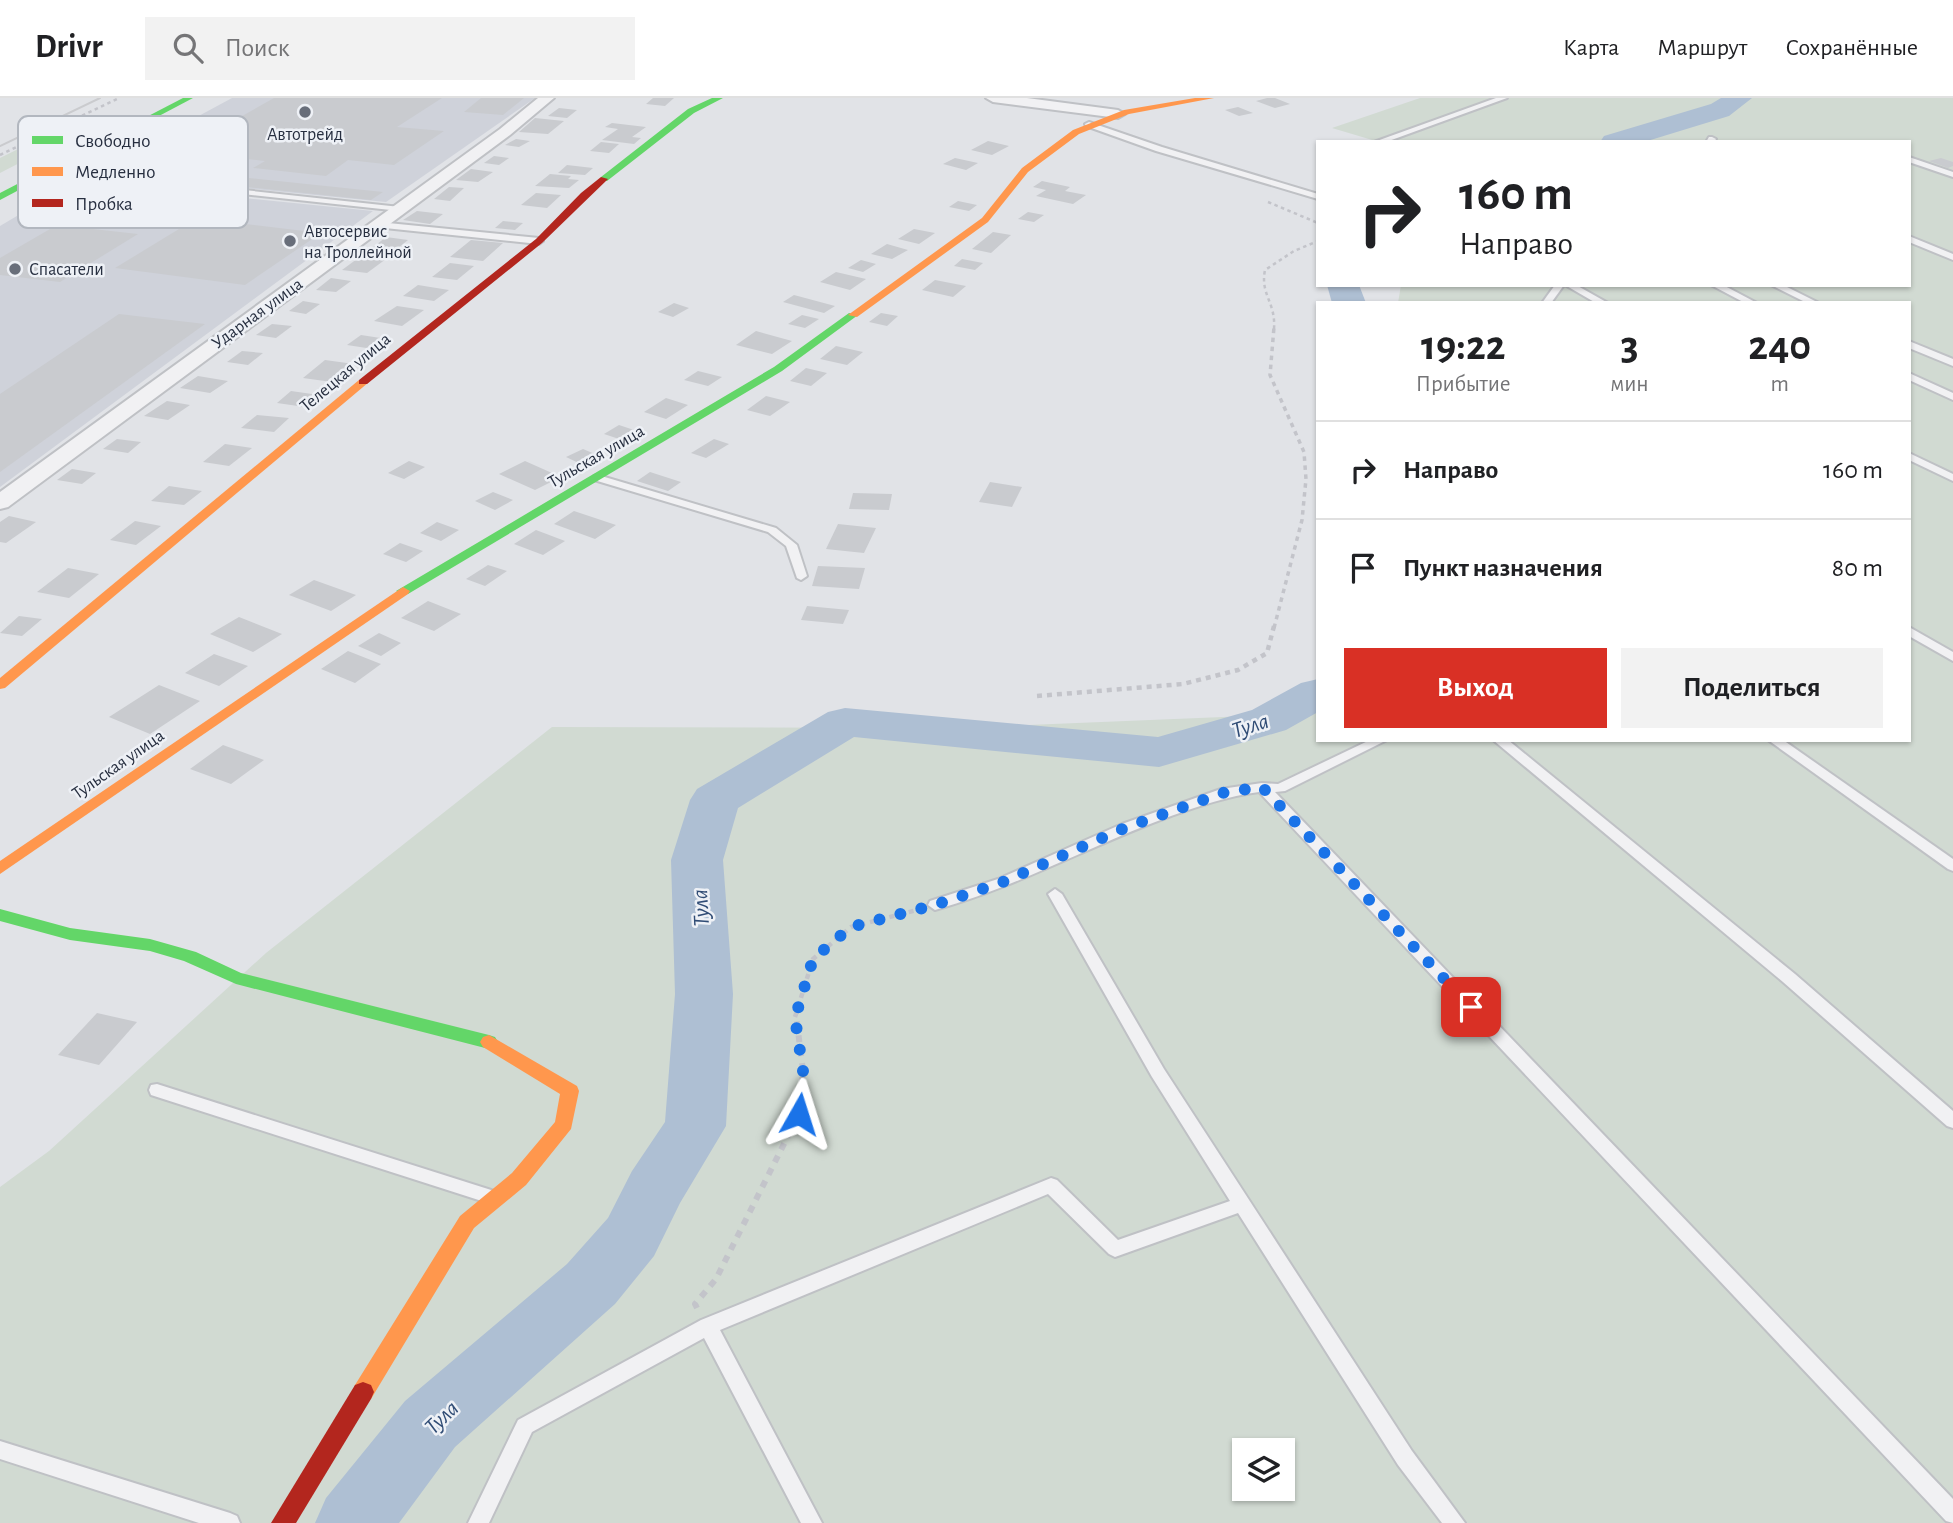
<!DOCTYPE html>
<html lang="ru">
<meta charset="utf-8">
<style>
body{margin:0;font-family:"Alegreya Sans",sans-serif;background:#f2f2f2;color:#202124;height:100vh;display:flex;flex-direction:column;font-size:26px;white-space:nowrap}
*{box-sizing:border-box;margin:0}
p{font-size:23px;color:#757577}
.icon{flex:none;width:38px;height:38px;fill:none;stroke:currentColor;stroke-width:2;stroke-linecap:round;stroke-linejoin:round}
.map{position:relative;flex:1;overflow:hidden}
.side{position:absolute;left:1316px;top:203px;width:595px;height:441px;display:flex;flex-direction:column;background:#fff;border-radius:0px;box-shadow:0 2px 5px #0004}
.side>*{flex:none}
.guide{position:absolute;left:1316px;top:42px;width:595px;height:147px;border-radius:0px;box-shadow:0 2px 5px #0004;background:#fff;color:#202124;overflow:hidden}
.tools{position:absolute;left:1232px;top:1340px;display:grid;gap:14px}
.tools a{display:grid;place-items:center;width:63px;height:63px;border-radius:0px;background:#fff;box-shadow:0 2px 5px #0004;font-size:35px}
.pin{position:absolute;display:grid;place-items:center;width:60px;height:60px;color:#fff;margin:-30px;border-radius:14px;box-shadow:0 4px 10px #0006}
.me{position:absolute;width:77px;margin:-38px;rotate:6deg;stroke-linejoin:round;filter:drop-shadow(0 0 5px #0008)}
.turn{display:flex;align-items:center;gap:24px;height:147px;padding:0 28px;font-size:32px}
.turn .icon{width:91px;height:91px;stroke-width:2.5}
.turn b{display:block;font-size:49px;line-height:60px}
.eta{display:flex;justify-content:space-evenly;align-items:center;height:119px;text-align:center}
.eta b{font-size:42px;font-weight:600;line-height:49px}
.primary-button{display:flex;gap:14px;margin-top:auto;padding:14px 28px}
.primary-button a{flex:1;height:80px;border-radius:0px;background:#d93025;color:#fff;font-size:28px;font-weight:600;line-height:80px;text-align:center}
.primary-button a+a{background:#f2f2f2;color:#202124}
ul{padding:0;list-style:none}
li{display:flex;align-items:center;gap:21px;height:98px;padding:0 28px;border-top:2px solid #e0e0e0}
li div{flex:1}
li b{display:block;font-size:26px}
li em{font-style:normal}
header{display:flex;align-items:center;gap:42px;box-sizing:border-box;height:98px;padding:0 35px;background:#fff;border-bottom:2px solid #e0e0e0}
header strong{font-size:33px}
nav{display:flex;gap:38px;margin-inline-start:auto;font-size:24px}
.search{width:490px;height:63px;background:#f2f2f2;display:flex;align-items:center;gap:18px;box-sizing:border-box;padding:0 24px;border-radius:0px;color:#757577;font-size:26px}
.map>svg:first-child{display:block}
.built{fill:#cfd2da}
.green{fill:#d1dad2;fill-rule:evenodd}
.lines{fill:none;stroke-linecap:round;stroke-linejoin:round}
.river{fill:#aebfd3;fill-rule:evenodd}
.building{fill:#c9cbcf}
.lane-casing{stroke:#bfc1c5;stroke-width:4}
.street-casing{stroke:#bfc1c5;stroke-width:4}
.path-far3{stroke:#c3c4ca;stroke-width:2.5;stroke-dasharray:3.5 3.5;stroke-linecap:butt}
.path-far2{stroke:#c3c4ca;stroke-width:3.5;stroke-dasharray:4.5 4.5;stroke-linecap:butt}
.path-far1{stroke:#c3c4ca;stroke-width:4.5;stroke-dasharray:5 5;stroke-linecap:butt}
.path{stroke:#c3c4ca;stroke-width:6;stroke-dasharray:7 7;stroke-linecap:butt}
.lane{fill:#f1f1f3;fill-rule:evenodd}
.street{fill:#f1f1f3;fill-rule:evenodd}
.fast{fill:#63d668;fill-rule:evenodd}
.slow{fill:#ff974d;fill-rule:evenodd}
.jam{fill:#b3261e;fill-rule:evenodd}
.tram{stroke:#cacbce;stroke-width:2}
.route{stroke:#1a73e8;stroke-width:12;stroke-dasharray:0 21.6}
.poi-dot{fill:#686e7a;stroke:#eef1f6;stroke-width:2.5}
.labels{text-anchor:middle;stroke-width:5;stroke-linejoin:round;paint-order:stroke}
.far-poi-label{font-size:18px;fill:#272f40;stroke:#eef1f6;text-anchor:start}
.far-street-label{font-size:18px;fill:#272f40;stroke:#eef1f6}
.water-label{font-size:23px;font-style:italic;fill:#304c75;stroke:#eef1f6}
.key{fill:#eef1f6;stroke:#b2b7bf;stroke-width:2}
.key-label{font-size:19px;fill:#272f40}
</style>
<header>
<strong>Drivr</strong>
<div class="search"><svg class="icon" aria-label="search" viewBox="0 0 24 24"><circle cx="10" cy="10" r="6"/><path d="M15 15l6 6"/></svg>Поиск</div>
<nav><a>Карта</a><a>Маршрут</a><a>Сохранённые</a></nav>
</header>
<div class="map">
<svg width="1953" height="1425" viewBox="0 0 1953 1425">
<rect width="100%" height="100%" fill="#e1e3e7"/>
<g class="built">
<polygon points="232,0 535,0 386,104 93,75"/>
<polygon points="76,83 373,113 0,389 0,128"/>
</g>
<g class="green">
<path d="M 1420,0 L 1953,0 L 1953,1425 L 0,1425 L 0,1089 L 49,1053 L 266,855 L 552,629 L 958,630 L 1318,615 L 1318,642 L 1909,642 L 1909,205 L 1398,205 L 1401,187 L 1909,187 L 1909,44 L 1379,44 L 1332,30 ZM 1244,1353 L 1283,1353 L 1283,1391 L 1244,1391 Z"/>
<polygon points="67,27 89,29 0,75 0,60"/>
</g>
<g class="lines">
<g class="river">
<polygon points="1721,0 1752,0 1729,18 1644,44 1600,44 1604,38 1711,6"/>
<polygon points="1327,187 1359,187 1366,205 1332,205"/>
<polygon points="1318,581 1318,614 1286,632 1159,669 854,639 738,710 723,762 733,896 726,1028 680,1105 654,1158 615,1206 455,1349 399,1425 315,1425 326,1400 405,1303 567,1166 608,1120 632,1073 665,1024 675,896 671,762 690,702 697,691 828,614 845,610 1158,639 1252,612 1301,585"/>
</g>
</g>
<g class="building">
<polygon points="274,0 442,0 397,29 444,33 394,67 348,62 326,78 253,70 265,63 208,57 223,48 194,45"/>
<polygon points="481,0 524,0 503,17 464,14"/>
<polygon points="653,0 674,0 665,8 646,6"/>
<polygon points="1267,0 1275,0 1290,6 1275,10 1256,3"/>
<polygon points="1238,9 1253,15 1239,18 1225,12"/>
<polygon points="559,10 577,12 567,20 548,18"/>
<polygon points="535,20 564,23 548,36 519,34"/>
<polygon points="612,25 646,29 632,39 641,40 634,46 602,42 618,31 605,29"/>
<polygon points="516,41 530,43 519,49 505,47"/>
<polygon points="988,43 1009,48 992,57 971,52"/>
<polygon points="601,44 619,46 609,55 590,53"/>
<polygon points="494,58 509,60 499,67 484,65"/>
<polygon points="955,60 978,65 966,72 943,66"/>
<polygon points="1941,60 1953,64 1953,68 1948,70 1929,63"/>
<polygon points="567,67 593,70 585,77 558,75"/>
<polygon points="137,68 173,72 383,94 371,102 123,76"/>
<polygon points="471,71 493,74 478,84 456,82"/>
<polygon points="550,76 571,78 568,81 579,82 569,90 535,88"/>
<polygon points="1042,83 1070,89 1065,93 1086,97 1073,106 1036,98 1046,92 1033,89"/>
<polygon points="449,89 464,90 450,103 434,101"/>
<polygon points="536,95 561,97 547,110 521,107"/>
<polygon points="958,103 977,107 969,113 949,109"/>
<polygon points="417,113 443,116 430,126 403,122"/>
<polygon points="1028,114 1044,117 1034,124 1018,121"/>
<polygon points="197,120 321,135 245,187 115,170"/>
<polygon points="503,123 523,125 515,132 495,130"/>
<polygon points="57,127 138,136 60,184 0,177 0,160"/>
<polygon points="914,131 935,135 919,146 898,141"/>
<polygon points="993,134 1011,137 991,155 972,151"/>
<polygon points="386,139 408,142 393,154 371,151"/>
<polygon points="471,142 503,145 483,163 450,159"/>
<polygon points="887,146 908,152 892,161 871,156"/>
<polygon points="361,158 386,161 367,175 342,172"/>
<polygon points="962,161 983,165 975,172 954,168"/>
<polygon points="861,162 876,166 863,174 848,170"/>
<polygon points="450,165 474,168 457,182 432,179"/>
<polygon points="836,174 866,181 850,192 820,184"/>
<polygon points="331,180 351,183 336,194 316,192"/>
<polygon points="935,182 966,188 953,199 922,192"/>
<polygon points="418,187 449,192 434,203 403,198"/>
<polygon points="794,197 835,208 824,215 783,204"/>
<polygon points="303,203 320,206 306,216 289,213"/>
<polygon points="674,205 689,210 673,219 658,214"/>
<polygon points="397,208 424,212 402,228 374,223"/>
<polygon points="881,215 898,218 887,228 869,224"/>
<polygon points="119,216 205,226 0,374 0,296"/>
<polygon points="802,217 819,221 805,230 788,226"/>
<polygon points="272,226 292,228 276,240 256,237"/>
<polygon points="756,233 792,243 772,256 736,247"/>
<polygon points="361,237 387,241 373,251 347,247"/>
<polygon points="836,248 863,254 847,267 820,261"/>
<polygon points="242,253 263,255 248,267 227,264"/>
<polygon points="325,262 354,266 332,284 303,280"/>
<polygon points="806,270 827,275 811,288 790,283"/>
<polygon points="698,273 722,279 708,288 684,282"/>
<polygon points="198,278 228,283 210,295 180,290"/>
<polygon points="291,293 319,297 305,309 277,305"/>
<polygon points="766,298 790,304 770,318 747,312"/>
<polygon points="666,300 688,307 666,321 644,314"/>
<polygon points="167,303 190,307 168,322 144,318"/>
<polygon points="257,317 289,320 274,334 241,330"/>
<polygon points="619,327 640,334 625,343 604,336"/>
<polygon points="117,341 141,344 128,355 103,351"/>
<polygon points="714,341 729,346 706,360 691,355"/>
<polygon points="225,346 252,350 229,368 203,364"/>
<polygon points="583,351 602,359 585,368 566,359"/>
<polygon points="409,363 425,369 404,381 388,375"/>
<polygon points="525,363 561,379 535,392 499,376"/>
<polygon points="72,371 96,375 82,386 57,382"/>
<polygon points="650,374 681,384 668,393 637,383"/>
<polygon points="990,384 1022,389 1012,409 979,404"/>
<polygon points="169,388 202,393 184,407 151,403"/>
<polygon points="493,394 513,402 495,412 475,403"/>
<polygon points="853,395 892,396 889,412 849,411"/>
<polygon points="574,413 616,427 595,441 554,426"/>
<polygon points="9,418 36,424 6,445 0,444 0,424"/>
<polygon points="135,423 161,428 136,447 110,442"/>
<polygon points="437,424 459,432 441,443 420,435"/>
<polygon points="838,426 876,430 864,455 826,451"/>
<polygon points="536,432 565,443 543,457 514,446"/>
<polygon points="400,445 423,453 406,464 383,456"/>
<polygon points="488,467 507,473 485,488 466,481"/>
<polygon points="818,468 865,470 859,491 812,488"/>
<polygon points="68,470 99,476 69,500 37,494"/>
<polygon points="314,482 356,497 331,513 289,497"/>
<polygon points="428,503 461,516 434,533 401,520"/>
<polygon points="807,508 849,512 843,526 801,522"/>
<polygon points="19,518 42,521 22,538 0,535"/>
<polygon points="239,519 282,536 253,554 210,536"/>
<polygon points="379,535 401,545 381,558 358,548"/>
<polygon points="348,553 381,566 355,585 321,571"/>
<polygon points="214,556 248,568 219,588 185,575"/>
<polygon points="159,587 200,603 150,636 109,619"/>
<polygon points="223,647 264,662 231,686 190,671"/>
<polygon points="97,915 137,924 99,967 58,957"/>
</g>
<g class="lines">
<defs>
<g id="lane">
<polygon points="1496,0 1507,0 1386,44 1374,44"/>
<polygon points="1089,24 1162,49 1318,96 1318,101 1156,53 1086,28 1085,26"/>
<polygon points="1709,39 1712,39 1716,41 1714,44 1706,44"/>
<polygon points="1909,59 1953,74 1953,79 1909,64"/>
<polygon points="50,71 400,109 404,111 400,113 47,75 47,71"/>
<polygon points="378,124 539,140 543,143 539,146 375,129 374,127"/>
<polygon points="1909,138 1953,156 1953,162 1909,144"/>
<polygon points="1555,187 1564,187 1551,205 1542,205"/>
<polygon points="1565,187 1576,187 1608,205 1596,205"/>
<polygon points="1711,187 1723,187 1757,205 1745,205"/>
<polygon points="1771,187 1783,187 1819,205 1807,205"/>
<polygon points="1909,243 1953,261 1953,268 1909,250"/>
<polygon points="1909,275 1953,295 1953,302 1909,282"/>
<polygon points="1909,355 1953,376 1953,383 1909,362"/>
<polygon points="598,377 776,430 797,447 807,478 801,482 797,480 786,448 768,434 594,382 594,378"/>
<polygon points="1909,529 1953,554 1953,563 1909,538"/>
<path d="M 1370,642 L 1387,642 L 1285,693 L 1275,694 L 1953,1401 L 1953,1425 L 1946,1423 L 1259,694 C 1228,698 1200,708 1171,718 C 1091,747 1017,789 935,812 L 928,807 L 930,803 L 998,781 L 1122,726 L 1221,691 L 1262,685 L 1278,686 Z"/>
<polygon points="1493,642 1508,642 1795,876 1953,1013 1953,1030 1947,1028 1783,884"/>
<polygon points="1768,642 1783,642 1953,761 1953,773 1948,771"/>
<polygon points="1055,791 1062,796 1164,971 1412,1353 1465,1425 1442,1425 1398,1367 1238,1115 1115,1159 1109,1156 1048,1096 720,1232 822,1425 801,1425 704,1240 532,1334 489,1425 468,1425 518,1322 701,1222 1051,1080 1057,1082 1118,1142 1230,1103 1152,979 1048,796"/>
<polygon points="157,986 488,1091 494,1093 497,1098 494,1103 488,1105 151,997 149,992 151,987"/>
<polygon points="0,1343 230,1415 237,1418 240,1425 199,1425 0,1361"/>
</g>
<g id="street">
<polygon points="538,0 554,0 510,37 8,409 0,411 0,394 500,31"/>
<polygon points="986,0 1027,0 1118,12 1125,16 1118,20 993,4"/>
</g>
</defs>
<use href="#lane" class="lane-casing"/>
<use href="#street" class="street-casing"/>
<g class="path-far3">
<polyline points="0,57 119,0"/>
<polyline points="1268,104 1318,125"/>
<path d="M 1274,231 C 1276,204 1260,197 1265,172 L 1294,153 L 1318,143"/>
</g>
<polyline class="path-far2" points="1274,530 1302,422 1306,381 1304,354 1270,277 1274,229"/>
<g class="path-far1">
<polyline points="1037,598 1183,586 1238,572 1267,555 1274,528"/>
<polyline points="795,919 813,861 851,829 917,812"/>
</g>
<polyline class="path" points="697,1210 695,1206 716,1181 799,1016 803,973 796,917"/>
<use href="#lane" class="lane"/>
<use href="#street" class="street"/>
<g class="fast">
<polygon points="183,0 193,0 0,102 0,95"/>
<polygon points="712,0 723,0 694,15 607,83 601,83 601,79 688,11"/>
<polygon points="849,215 858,217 782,273 408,496 403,497 396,493 774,269"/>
<polygon points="0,811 70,830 150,841 196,854 241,875 489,937 495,939 498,944 495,949 489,951 236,886 184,863 150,853 70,842 0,823"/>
</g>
<g class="slow">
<polygon points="1195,0 1214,0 1129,16 1079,36 1028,74 988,124 857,219 848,217 982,120 1022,70 1073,32 1124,12"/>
<polygon points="359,282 369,284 5,590 0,591 0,580"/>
<polygon points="403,489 410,493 408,496 0,776 0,763"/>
<polygon points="489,937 577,988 579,993 571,1031 526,1087 474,1130 371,1301 363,1304 355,1301 352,1294 355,1287 460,1118 512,1075 555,1024 560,996 483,949 480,944 483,939"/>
</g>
<g class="jam">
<polygon points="601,79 608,81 542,145 367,286 359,286 359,282 536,141 581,95"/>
<polygon points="363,1284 371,1287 374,1294 371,1301 296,1425 271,1425 355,1287"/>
</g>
<polyline class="tram" points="0,48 100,0"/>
</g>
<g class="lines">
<polyline class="route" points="799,1016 803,973 795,920 813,861 851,829 935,807 1003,784 1127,729 1226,694 1262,689 1471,909"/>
</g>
<g class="poi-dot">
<circle cx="305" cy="14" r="7"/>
<circle cx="290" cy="143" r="7"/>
<circle cx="15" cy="171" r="7"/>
</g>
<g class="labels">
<g class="far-poi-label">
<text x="305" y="42" text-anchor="middle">Автотрейд</text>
<text x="304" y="139">Автосервис<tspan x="304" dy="21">на Троллейной</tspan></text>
<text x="29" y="177">Спасатели</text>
</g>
<g class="far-street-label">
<text transform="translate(257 215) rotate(-36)" y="6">Ударная улица</text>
<text transform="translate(345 274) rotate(-40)" y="6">Телецкая улица</text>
<text transform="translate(596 358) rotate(-30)" y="6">Тульская улица</text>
<text transform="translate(118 666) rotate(-35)" y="6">Тульская улица</text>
</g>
<g class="water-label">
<text transform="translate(1250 627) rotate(-18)" y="8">Тула</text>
<text transform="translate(700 810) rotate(-93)" y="8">Тула</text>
<text transform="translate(441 1319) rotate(-44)" y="8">Тула</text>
</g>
</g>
<rect x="18" y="18" width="230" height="112" rx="10" class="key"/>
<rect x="32" y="38" width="31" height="8" fill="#63d668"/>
<rect x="32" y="69" width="31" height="9" fill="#ff974d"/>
<rect x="32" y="101" width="31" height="8" fill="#b3261e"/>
<g class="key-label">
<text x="75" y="49">Свободно</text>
<text x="75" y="80">Медленно</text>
<text x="75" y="112">Пробка</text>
</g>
</svg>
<div class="tools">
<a><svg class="icon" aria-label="layers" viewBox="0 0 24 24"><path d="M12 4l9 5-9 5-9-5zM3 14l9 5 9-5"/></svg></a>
</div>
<div class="pin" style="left:1471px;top:909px;background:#d93025"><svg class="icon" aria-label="arrive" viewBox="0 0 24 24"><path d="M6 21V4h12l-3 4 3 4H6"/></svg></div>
<svg class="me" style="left:799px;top:1016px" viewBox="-20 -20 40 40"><path d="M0-17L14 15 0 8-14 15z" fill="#1a73e8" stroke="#fff" stroke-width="4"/></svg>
<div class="guide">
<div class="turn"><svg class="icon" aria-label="right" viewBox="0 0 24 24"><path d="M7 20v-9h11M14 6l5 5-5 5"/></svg><div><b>160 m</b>Направо</div></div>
</div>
<section class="side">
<div class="eta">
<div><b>19:22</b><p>Прибытие</p></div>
<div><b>3</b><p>мин</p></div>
<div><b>240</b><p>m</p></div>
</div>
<ul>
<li><svg class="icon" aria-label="right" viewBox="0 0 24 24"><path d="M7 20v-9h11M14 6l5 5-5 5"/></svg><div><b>Направо</b></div><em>160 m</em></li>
<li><svg class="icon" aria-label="arrive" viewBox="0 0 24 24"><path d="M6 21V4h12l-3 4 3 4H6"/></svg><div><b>Пункт назначения</b></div><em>80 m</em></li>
</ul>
<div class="primary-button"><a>Выход</a><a>Поделиться</a></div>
</section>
</div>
